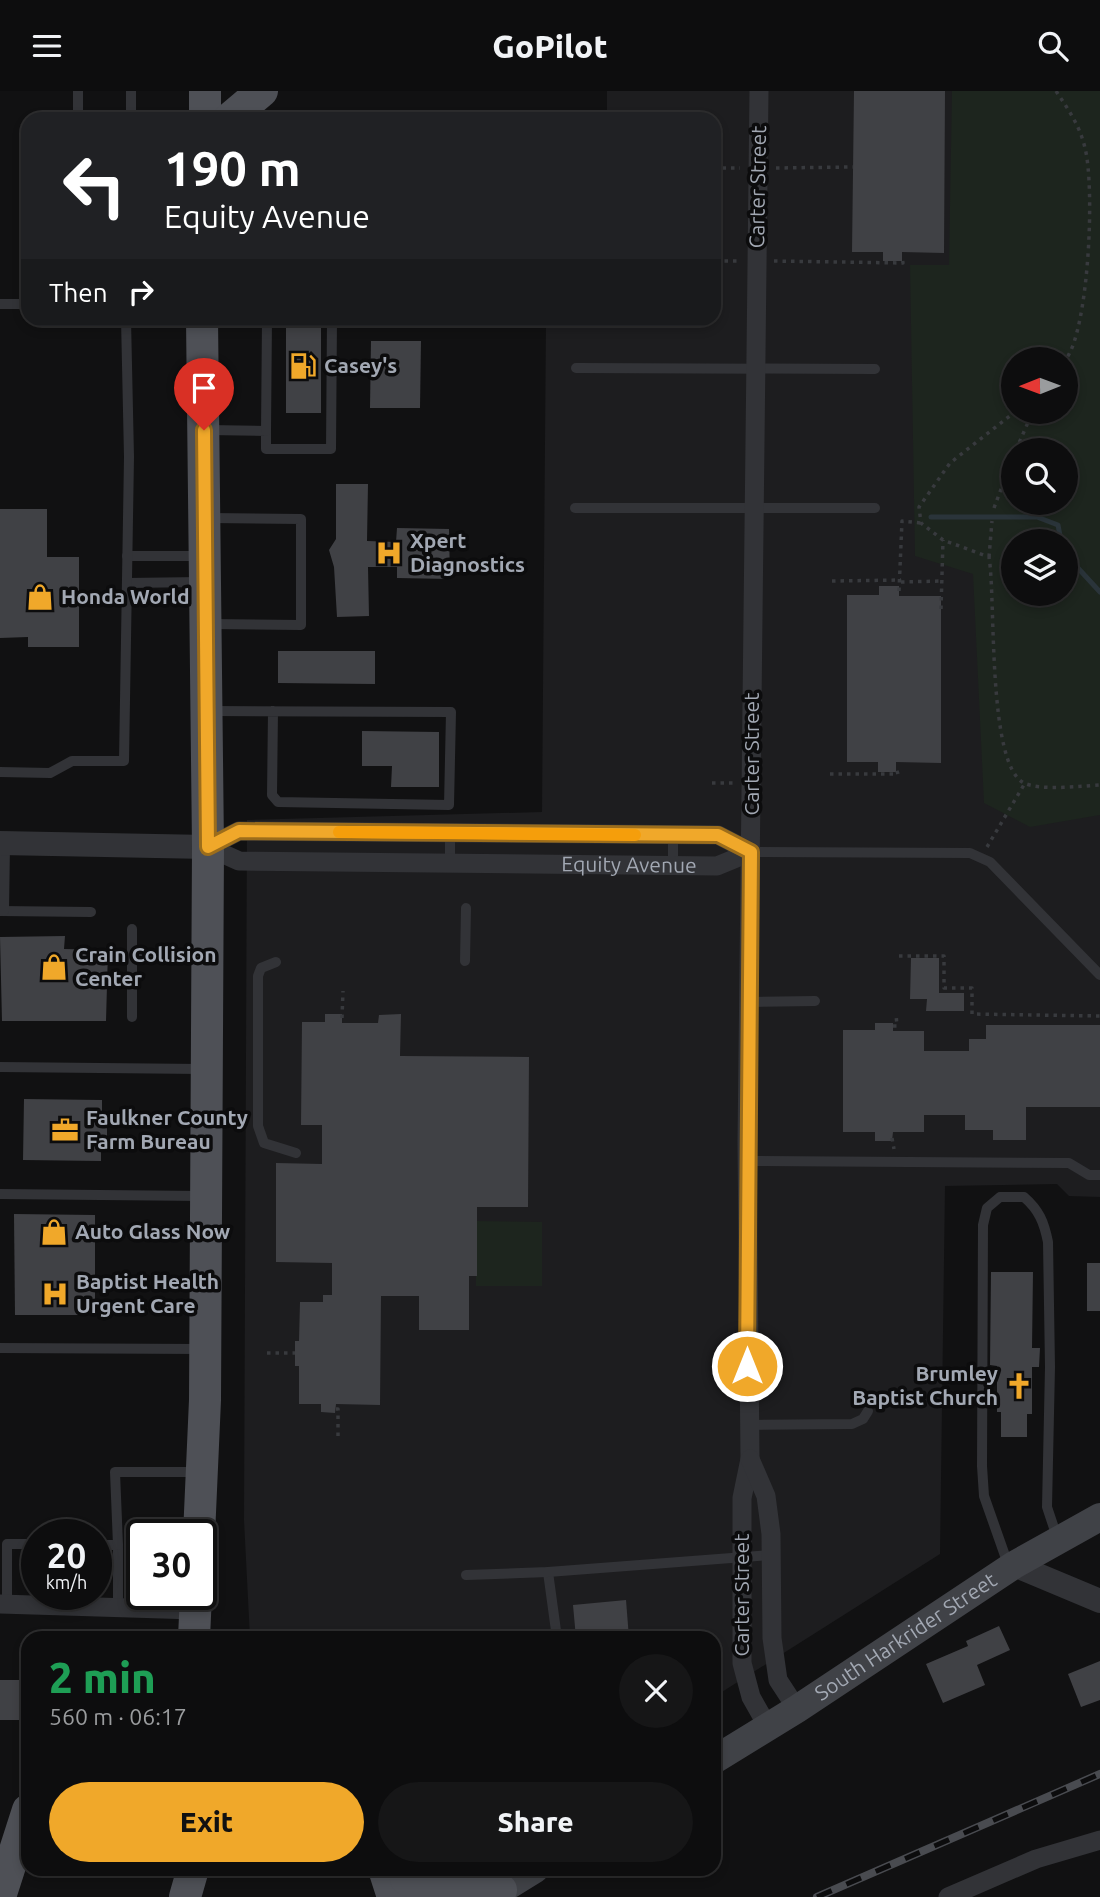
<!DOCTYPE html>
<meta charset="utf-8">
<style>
body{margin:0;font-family:Ubuntu,sans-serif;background:#161617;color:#f1f3f6;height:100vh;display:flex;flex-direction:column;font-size:26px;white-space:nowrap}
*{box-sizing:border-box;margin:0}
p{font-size:23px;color:#9a9c9e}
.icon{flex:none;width:38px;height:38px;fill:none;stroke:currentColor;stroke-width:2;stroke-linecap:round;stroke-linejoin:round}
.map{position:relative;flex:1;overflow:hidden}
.side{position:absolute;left:21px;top:1540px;width:700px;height:245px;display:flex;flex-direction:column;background:#0d0d0e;border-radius:21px;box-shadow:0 4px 10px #0003,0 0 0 2px #2d2d2e}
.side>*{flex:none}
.top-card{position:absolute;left:21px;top:21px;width:700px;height:214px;border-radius:21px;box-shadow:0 4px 10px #0003,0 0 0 2px #2d2d2e;background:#202124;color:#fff;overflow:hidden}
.needle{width:46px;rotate:269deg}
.buttons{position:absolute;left:1001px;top:256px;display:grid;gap:14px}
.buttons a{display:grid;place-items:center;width:77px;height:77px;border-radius:50%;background:#0d0d0e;box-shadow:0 4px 10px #0003,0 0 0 2px #2d2d2e;font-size:35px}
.speed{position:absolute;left:21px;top:1428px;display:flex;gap:14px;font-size:35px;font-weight:700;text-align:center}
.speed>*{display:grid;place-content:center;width:91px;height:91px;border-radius:50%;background:#0d0d0e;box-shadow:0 4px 10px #0003,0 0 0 2px #2d2d2e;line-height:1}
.speed small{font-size:18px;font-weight:400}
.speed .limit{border:4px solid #111;border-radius:10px;background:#fff;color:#111}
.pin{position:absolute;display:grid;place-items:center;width:60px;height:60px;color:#fff;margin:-72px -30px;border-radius:50% 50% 50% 0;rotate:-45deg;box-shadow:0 0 7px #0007}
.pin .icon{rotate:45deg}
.me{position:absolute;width:77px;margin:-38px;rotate:0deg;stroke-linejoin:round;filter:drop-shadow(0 0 5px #0008)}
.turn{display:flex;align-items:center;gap:24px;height:147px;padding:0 28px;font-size:32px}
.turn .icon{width:91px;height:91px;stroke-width:2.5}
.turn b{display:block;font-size:49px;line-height:60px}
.then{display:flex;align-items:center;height:66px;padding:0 28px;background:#0003;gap:14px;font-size:26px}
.round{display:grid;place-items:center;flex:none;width:74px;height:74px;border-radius:37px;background:#161617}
.headline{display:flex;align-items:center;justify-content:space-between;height:119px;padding:0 28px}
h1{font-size:42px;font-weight:800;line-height:52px;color:#1e9e55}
.action{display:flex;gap:14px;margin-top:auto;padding:14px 28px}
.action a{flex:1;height:80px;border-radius:42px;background:#f0a82a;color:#111;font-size:28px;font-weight:800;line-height:80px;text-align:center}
.action a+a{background:#161617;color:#f1f3f6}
header{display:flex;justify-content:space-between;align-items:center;height:91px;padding:0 28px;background:#0d0d0e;font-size:32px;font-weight:800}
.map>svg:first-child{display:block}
.built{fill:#1d1d1f;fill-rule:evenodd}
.green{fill:#1d251e;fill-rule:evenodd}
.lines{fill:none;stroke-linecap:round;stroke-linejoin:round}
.stream{stroke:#2a343a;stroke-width:5}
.building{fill:#404145}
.path{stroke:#383a3e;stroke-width:3.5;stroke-dasharray:3.5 5;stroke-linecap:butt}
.service{stroke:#323337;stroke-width:10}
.minor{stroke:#323337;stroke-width:19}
.tertiary{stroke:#323337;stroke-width:24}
.secondary{stroke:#404247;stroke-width:28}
.primary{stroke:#4e5056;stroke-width:32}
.rail-casing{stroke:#494b50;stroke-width:8}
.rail{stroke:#0c0c0d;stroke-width:5;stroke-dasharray:16;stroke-linecap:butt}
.route-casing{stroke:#9c6d1b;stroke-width:18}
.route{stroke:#f0a82a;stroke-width:12}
.slow{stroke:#f59e0b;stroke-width:12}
.labels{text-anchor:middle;stroke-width:7;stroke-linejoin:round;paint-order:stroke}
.street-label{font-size:21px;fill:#a2a8b3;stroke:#0c0c0d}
.poi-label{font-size:21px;font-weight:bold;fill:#a2a8b3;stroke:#0c0c0d;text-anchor:start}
</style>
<header><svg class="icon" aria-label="menu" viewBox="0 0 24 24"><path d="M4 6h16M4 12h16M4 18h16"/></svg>GoPilot<svg class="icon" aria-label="search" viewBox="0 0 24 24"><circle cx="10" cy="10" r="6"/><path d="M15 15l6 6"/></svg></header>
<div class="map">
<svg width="1100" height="1806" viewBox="0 0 1100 1806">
<rect width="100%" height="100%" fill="#111112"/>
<path class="built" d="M 607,0 L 1100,0 L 1100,1106 L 1069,1105 L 1057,1093 L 945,1095 L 940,1463 L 714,1606 L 714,1547 L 250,1547 L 244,1429 L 247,729 L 542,721 L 546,228 L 714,228 L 714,28 L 607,28 ZM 1013,268 L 1066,268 L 1066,320 L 1013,320 ZM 1013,359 L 1066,359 L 1066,411 L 1013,411 ZM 1013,450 L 1066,450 L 1066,502 L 1013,502 Z"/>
<g class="green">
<path d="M 952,0 L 1100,0 L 1100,724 L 1030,736 L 984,712 L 973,483 L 915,465 L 910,174 L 949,174 ZM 1013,268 L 1066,268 L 1066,320 L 1013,320 ZM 1013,359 L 1066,359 L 1066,411 L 1013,411 ZM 1013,450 L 1066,450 L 1066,502 L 1013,502 Z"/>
<polygon points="476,1130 542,1131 542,1195 476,1195"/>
</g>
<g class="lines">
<g class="stream">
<polyline points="931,426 1037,426 1058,434 1061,450"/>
<polyline points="1066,464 1100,501"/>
</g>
</g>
<g class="building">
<polygon points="854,0 945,0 944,162 902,161 902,170 883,170 883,161 852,161"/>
<rect x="286" y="228" width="35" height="94"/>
<polygon points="371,250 421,250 420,317 370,317"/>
<polygon points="336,393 368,393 367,450 396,451 397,437 449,438 450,488 397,487 397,476 368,476 369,525 337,526 334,476 329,459 336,448"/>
<polygon points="0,418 47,418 47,466 79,466 79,556 28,556 28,546 0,547"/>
<polygon points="879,495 899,495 899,505 941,505 941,672 896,671 896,681 878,681 878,671 847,671 847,504 879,504"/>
<polygon points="278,560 375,560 375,593 278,592"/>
<polygon points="362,640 439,641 439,696 391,696 392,675 362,675"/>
<polygon points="65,845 64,858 108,859 106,930 2,930 0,846"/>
<polygon points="911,867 939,867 939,902 964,902 964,920 926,920 927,908 910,908"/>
<polygon points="325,923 342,923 342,932 378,932 379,924 401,923 400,965 529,966 528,1116 477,1116 477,1185 469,1185 469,1239 419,1239 419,1205 381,1205 380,1314 336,1313 335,1322 321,1321 321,1313 299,1313 299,1275 295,1275 295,1250 299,1250 300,1211 323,1211 323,1204 332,1204 332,1172 276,1171 276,1072 322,1073 322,1034 301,1034 302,931 325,931"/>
<polygon points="875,932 893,932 893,940 924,940 924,960 969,960 969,948 986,948 986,934 1100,934 1100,1016 1026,1016 1026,1049 993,1049 993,1039 965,1039 965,1024 924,1024 924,1041 893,1041 892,1050 875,1050 875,1041 843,1041 843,939 875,939"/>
<polygon points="24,1008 102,1009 102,1024 107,1025 107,1054 101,1053 101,1070 23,1069"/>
<polygon points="14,1123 95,1124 95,1224 15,1224"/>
<rect x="1087" y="1172" width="13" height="48"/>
<polygon points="991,1181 1033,1181 1032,1257 1040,1257 1039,1276 1032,1276 1032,1323 1027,1323 1027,1346 1001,1346 1001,1321 997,1321 997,1275 990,1274"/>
<polygon points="626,1509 629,1547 576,1547 573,1514"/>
<polygon points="999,1535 1010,1559 977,1574 985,1594 943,1612 926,1573 968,1555 966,1550"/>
<polygon points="1100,1570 1100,1609 1081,1616 1068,1583"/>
<polygon points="0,1589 20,1589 19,1629 0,1629"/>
</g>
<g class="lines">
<g class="path">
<path d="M 1056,0 C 1068,18 1080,35 1085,57 C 1095,96 1089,237 1066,268"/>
<polyline points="714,77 740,77"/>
<polyline points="776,77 853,76"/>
<polyline points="716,170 739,170"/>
<polyline points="774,170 903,172 902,166"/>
<path d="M 1016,320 L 950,372 L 919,416 L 921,432 L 943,449 L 989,466 C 996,508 987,674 1024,692 C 1041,700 1081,695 1100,694"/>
<polyline points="1016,359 1033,320"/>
<polyline points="994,417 1013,366"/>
<polyline points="989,466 992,430"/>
<polyline points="832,490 901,489"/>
<polyline points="901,491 943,490"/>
<polyline points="899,500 902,430 921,432"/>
<polyline points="941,518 943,449"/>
<polyline points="830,683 898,683 896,677"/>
<polyline points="712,692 735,692"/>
<polyline points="987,756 1025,692"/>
<polyline points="899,865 944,865 944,897 972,897 972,923 1100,925"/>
<polyline points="342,927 343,900"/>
<polyline points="893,935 897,935 896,923"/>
<polyline points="892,1047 894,1058"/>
<polyline points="267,1262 295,1262"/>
<polyline points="336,1318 338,1318 338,1349"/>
</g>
<g class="service">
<polyline points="78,0 78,28"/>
<polyline points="131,0 131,28"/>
<polyline points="0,213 28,213"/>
<polyline points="576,277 875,278"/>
<polyline points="208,339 266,340 266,358 331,358 332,228"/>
<polyline points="266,340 267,228"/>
<polyline points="575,417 875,417"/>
<polyline points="127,465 200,465"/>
<polyline points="127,492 200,491"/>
<polyline points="209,533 301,534 301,428 210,427"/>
<polyline points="210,620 451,621 449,714 278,711 272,704 273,620"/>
<polyline points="0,681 50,682 72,670 124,670 129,366 126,228"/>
<polyline points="673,744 673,774"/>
<polyline points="751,761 970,762 990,771 1100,884"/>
<polyline points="450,772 450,742"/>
<polyline points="0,820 91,821"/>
<polyline points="4,820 5,754"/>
<polyline points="132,864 203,864"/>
<polyline points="465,870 466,817"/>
<polyline points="276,871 261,877 258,885 258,1035 264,1052 296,1062"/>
<polyline points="750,911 815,910"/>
<polyline points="132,926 132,838"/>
<polyline points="0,976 202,978"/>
<polyline points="747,1070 1069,1072 1089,1084 1100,1084"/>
<polyline points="0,1103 202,1105"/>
<polyline points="0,1257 201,1258"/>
<polyline points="749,1334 852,1333 863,1328 868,1320"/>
<polyline points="96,1454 118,1454 118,1516"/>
<polyline points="118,1454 115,1381 199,1381"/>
<path d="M 1009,1476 L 984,1405 L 982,1375 L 983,1134 L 987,1117 L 1000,1106 L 1024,1106 C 1039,1119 1044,1131 1048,1151 L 1050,1276 L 1047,1416 L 1057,1446"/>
<polyline points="548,1481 557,1547"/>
<polyline points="466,1484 548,1481 772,1464"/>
<polyline points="7,1513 7,1453 37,1453"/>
</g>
<g class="minor">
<polyline points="759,0 747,1051 750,1368 742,1407 742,1572 751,1606 768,1636"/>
<polyline points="208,756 239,740 718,744 751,761"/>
<path id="s1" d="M 208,756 L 239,770 L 717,775 L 751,761"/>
<polyline points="750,1368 766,1405 771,1443 772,1547 778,1589 797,1618"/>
<polyline points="0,1513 195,1519"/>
<polyline points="948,1806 1036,1768 1100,1749"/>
</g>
<g class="tertiary">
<polyline points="0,752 208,756"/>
<polyline points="1014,1474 1100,1510"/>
</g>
<g class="secondary">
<path id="s2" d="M 714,1669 L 797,1618 L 1014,1474 L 1100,1426"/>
<polyline points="490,1806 535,1778"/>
</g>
<g class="primary">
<polyline points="205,28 205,0"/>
<polyline points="229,28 262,0"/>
<polyline points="199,1444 205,1309 208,756 202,228"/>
<polyline points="194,1547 196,1503"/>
<polyline points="384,1778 393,1806"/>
<path d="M 406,1788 C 441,1806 463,1802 501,1799"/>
<polyline points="0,1806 28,1719"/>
<polyline points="185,1806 193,1778"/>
</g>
<defs>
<polyline id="rail" points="817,1806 1100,1683"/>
</defs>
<use href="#rail" class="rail-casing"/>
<use href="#rail" class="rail"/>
</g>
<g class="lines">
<defs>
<polyline id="route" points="204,339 208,756 239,740 718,744 751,761 747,1275"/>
</defs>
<use href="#route" class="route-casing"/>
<use href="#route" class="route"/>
<polyline class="slow" points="339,741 635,744"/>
</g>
<defs>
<symbol id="fuel-bare" viewBox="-9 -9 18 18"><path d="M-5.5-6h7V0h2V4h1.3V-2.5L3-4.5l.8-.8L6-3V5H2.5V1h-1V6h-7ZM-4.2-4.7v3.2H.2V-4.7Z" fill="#f0a82a" stroke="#0c0c0d" stroke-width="2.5" paint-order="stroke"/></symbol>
<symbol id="hospital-bare" viewBox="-9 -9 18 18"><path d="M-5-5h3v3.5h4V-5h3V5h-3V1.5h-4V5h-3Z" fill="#f0a82a" stroke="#0c0c0d" stroke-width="2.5" paint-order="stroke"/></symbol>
<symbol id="shop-bare" viewBox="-9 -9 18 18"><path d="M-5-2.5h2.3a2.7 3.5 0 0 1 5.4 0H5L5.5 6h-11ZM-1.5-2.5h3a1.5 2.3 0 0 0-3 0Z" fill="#f0a82a" stroke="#0c0c0d" stroke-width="2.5" paint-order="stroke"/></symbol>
<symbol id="office-bare" viewBox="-9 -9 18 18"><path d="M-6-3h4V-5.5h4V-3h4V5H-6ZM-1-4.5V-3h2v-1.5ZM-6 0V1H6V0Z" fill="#f0a82a" stroke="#0c0c0d" stroke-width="2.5" paint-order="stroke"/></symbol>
<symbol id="church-bare" viewBox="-9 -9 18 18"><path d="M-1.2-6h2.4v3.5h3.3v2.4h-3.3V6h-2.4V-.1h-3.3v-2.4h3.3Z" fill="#f0a82a" stroke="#0c0c0d" stroke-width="2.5" paint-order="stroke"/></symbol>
</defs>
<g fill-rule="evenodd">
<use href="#fuel-bare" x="284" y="256" width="38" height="38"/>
<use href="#hospital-bare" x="370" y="443" width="38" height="38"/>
<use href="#shop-bare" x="21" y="487" width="38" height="38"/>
<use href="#shop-bare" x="35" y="857" width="38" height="38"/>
<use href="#office-bare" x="46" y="1020" width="38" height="38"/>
<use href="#shop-bare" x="35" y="1122" width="38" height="38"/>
<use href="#hospital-bare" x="36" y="1184" width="38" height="38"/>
<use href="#church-bare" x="1000" y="1276" width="38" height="38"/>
</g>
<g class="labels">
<g class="street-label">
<text transform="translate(758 96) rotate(-89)" y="7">Carter Street</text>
<text transform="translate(752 663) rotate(-90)" y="7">Carter Street</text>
<text dy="7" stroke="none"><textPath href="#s1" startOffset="424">Equity Avenue</textPath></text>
<text transform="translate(742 1504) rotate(-90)" y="7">Carter Street</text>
<text dy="7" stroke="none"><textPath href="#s2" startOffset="228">South Harkrider Street</textPath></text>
</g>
<g class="poi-label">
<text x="324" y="282">Casey's</text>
<text x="410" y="457">Xpert<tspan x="410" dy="24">Diagnostics</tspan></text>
<text x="61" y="513">Honda World</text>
<text x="75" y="871">Crain Collision<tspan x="75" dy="24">Center</tspan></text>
<text x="86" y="1034">Faulkner County<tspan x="86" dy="24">Farm Bureau</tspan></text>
<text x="75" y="1148">Auto Glass Now</text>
<text x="76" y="1198">Baptist Health<tspan x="76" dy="24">Urgent Care</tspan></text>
<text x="998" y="1290" text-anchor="end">Brumley<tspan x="998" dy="24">Baptist Church</tspan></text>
</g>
</g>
</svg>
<div class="buttons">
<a><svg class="needle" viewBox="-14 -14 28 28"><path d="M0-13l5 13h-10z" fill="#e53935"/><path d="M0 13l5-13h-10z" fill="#9a9c9e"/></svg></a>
<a><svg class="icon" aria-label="search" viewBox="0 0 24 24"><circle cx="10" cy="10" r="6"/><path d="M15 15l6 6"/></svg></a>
<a><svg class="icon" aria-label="layers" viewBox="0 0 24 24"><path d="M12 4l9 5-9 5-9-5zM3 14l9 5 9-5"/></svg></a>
</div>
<div class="speed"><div>20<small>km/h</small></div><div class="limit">30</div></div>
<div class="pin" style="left:204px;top:339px;background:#d93025"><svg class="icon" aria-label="arrive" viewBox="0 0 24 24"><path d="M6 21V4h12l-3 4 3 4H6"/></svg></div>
<svg class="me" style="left:747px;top:1275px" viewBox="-20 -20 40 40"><circle r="17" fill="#f0a82a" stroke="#fff" stroke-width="3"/><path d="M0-11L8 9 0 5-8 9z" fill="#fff"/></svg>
<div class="top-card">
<div class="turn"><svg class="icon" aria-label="left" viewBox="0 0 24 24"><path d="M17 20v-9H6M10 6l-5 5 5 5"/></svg><div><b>190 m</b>Equity Avenue</div></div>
<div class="then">Then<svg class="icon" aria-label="right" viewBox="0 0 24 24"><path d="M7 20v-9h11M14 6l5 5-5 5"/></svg></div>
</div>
<section class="side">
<div class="headline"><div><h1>2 min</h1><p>560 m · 06:17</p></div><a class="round"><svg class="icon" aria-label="close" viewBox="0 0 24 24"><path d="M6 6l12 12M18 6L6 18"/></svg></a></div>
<div class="action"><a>Exit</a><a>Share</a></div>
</section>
</div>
